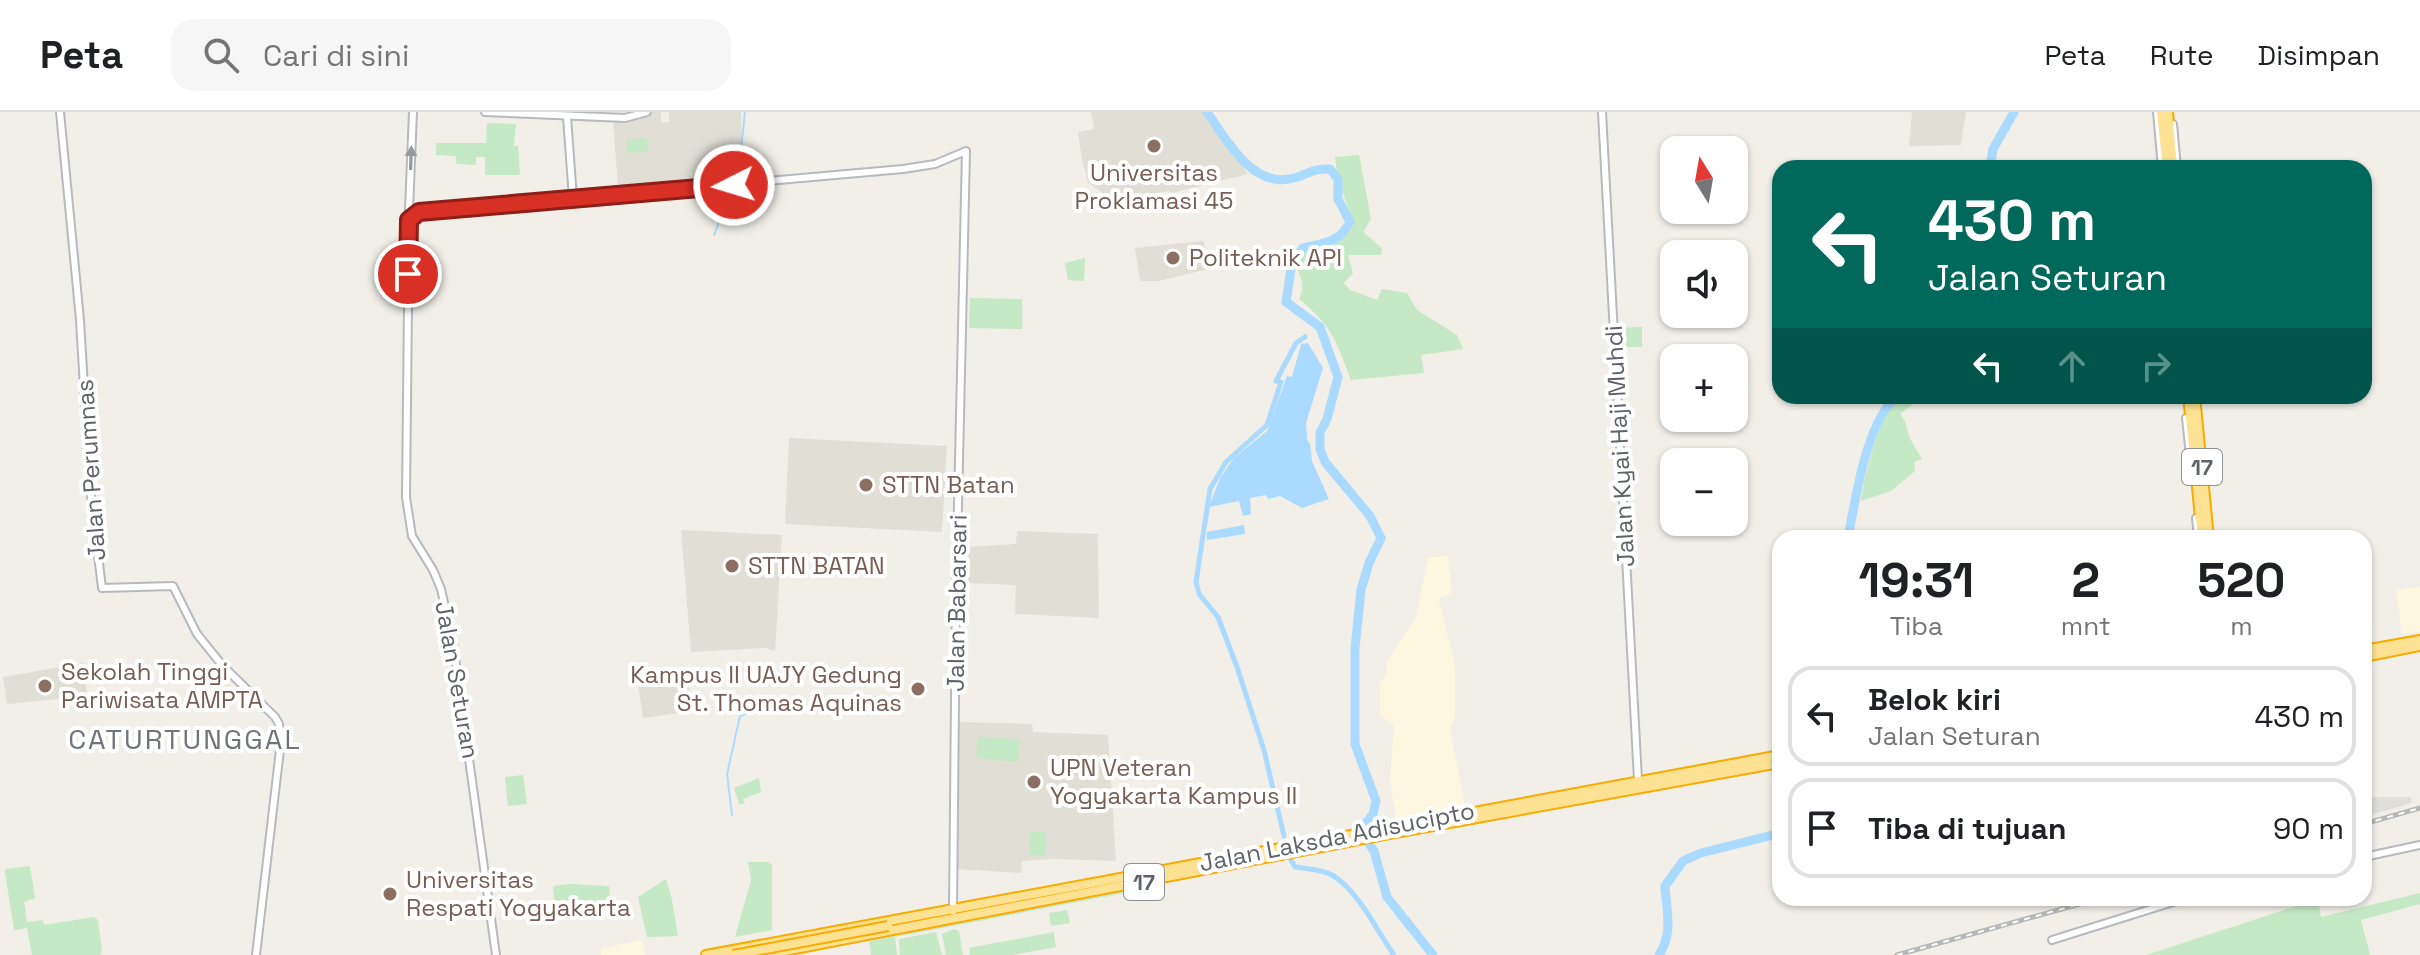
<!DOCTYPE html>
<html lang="id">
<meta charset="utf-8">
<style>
body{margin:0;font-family:"Space Grotesk",sans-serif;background:#f6f6f6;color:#202124;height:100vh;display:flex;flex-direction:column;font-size:30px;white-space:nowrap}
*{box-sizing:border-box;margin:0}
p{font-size:26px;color:#757577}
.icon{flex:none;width:44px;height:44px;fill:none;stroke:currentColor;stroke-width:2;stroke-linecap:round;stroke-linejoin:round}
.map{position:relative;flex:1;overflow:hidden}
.panel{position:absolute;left:1772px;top:418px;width:600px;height:376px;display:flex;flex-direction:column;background:#fff;border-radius:24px;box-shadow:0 2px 6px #0004}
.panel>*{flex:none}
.guide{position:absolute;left:1772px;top:48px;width:600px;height:244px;border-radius:24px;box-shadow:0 2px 6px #0004;background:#00695c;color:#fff;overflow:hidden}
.needle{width:52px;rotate:349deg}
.buttons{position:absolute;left:1660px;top:24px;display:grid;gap:16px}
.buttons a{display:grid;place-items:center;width:88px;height:88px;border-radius:16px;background:#fff;box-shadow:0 2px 6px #0004;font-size:40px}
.pin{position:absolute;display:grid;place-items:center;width:68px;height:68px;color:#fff;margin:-34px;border:4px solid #fff;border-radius:50%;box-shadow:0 2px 8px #0007}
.me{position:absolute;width:88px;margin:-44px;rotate:265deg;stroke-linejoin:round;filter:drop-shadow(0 0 6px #0008)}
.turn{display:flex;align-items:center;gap:28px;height:168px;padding:0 24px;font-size:36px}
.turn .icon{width:104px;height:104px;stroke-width:2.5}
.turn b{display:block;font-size:56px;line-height:68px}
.lanes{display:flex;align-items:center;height:76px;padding:0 24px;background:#0003;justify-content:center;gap:40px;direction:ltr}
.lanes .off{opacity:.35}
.eta{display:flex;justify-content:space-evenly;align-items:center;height:136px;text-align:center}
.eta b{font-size:48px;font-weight:700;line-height:56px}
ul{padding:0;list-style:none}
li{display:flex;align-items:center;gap:24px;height:100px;margin:0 16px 12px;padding:0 8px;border:4px solid #e0e0e0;border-radius:24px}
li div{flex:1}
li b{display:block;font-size:30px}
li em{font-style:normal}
header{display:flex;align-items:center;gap:48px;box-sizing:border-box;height:112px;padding:0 40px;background:#fff;border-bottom:2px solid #e0e0e0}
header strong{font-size:38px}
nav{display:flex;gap:44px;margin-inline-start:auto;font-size:28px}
.search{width:560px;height:72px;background:#f6f6f6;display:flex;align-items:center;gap:20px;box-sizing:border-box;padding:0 28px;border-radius:24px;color:#757577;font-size:30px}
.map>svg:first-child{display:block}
.commercial{fill:#fef7e0}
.industrial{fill:#e0deda}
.education{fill:#e1ded6}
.green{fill:#c5e8c5}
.water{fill:#aadaff}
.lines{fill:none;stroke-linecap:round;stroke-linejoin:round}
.stream{stroke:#aadaff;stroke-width:2}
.canal{stroke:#aadaff;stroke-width:5}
.river{stroke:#aadaff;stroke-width:9}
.secondary-casing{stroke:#b6babf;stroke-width:10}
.highway-casing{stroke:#f9ab00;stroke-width:12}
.secondary{stroke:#fff;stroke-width:6}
.highway{stroke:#fde293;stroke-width:8}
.rail-casing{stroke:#b6b7b8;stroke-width:5}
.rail{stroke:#fff;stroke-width:2;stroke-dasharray:6;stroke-linecap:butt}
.highway-bridge-casing{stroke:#f9ab00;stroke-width:12;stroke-linecap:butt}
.highway-bridge{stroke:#fde293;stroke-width:8}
.oneway{fill:#979a9d}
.route-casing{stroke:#8d1f18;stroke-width:20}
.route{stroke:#d93025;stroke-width:14}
.education-dot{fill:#8d6e63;stroke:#fff;stroke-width:3}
.labels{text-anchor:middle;stroke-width:8;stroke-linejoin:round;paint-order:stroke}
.shield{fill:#fff;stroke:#8f9295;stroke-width:2}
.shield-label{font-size:22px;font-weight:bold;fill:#5f6368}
.education-label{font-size:24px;fill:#785e54;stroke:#fff;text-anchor:start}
.street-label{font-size:24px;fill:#5f6368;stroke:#fff}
.quarter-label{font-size:28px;letter-spacing:2px;fill:#70757a;stroke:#fff}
</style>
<header>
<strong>Peta</strong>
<div class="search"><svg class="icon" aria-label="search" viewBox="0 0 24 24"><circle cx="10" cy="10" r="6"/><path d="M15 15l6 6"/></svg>Cari di sini</div>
<nav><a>Peta</a><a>Rute</a><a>Disimpan</a></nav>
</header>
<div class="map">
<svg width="2420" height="843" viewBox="0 0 2420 843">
<rect width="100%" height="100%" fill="#f1efe8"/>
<g class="commercial">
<polygon points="1448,444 1452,482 1441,485 1439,489 1455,554 1455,606 1450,616 1465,694 1396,706 1390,669 1394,613 1380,603 1380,571 1386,562 1387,551 1393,540 1416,505 1428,446"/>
<polygon points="2420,475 2420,520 2402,522 2396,478"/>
<polygon points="642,828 645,843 601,843 601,836"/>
</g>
<polygon class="industrial" points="2364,685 2411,685 2412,691 2367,704"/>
<g class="education">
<polygon points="653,0 661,0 661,10 669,10 669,0 741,0 742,29 733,66 618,76 613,8 641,5"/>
<polygon points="1091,0 1203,0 1248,62 1172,81 1168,79 1119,89 1110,87 1088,70 1082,48 1078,20 1094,17"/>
<polygon points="1912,0 1966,0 1961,33 1909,34"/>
<polygon points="1203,129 1213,156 1158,169 1140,169 1135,136"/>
<polygon points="789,326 947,334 942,420 785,412"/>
<polygon points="681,418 782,423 775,539 765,536 691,540"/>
<polygon points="1017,419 1098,422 1099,506 1015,502 1016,473 964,471 965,435 1016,432"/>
<polygon points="84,551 87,584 7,592 3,565"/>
<polygon points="686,557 693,599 643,606 637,565"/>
<polygon points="959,610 1032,612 1033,620 1108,623 1116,749 1054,747 1022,749 1021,761 956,757"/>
</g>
<g class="green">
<polygon points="487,11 516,12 514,34 518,34 520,63 485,63 485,45 476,45 476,53 456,52 456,44 436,43 436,31 486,31"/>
<polygon points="647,26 648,40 628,41 627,27"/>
<path d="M 1359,43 L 1371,107 L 1363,120 L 1382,136 L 1381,143 L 1348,143 L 1353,161 L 1344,171 L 1350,178 L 1377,188 L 1382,177 L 1407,181 L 1417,198 L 1457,223 L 1463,237 L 1421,243 L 1424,261 L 1351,268 C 1335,227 1333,215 1299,187 C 1305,175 1302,165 1295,154 L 1306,139 L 1328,143 C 1333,129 1346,128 1354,112 L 1338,67 L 1335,45 Z"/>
<polygon points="1085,146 1084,169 1068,168 1065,151"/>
<polygon points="970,186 1022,187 1022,217 969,216"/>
<polygon points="1642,215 1642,235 1615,235 1615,216"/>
<path d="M 1907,284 L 1916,284 L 1917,289 L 1900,302 C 1908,311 1906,318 1911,328 C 1914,334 1918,341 1922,347 L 1914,350 L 1915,359 L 1891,379 L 1861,389 C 1864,366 1877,313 1891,296 C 1895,291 1902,287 1907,284 Z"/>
<polygon points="977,625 1020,627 1018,650 977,646"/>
<polygon points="523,663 527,692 508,694 505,665"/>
<polygon points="759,666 761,680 743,687 745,692 739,692 734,676"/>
<polygon points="1030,720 1045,720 1045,743 1029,743"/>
<polygon points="748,750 768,750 772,753 772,818 735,825 751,768"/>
<polygon points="30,754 35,786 24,790 27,810 43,808 44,813 94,805 98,808 102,839 100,843 32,843 27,816 14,818 5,760 6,757"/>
<polygon points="666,767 672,788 678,824 647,825 638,785"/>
<polygon points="570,772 609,774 611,793 556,803 553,774"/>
<polygon points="1140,775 1140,778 895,825 897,843 871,843 869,829"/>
<polygon points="2420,781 2420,792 2361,808 2370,843 2146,843 2318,787 2321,805"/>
<polygon points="1067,798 1070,811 1051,814 1049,801"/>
<polygon points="954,817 959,819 963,843 946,843 942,822"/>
<polygon points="936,820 942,843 900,843 899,827"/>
<polygon points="1054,820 1056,835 1013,843 970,843 969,836"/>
</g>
<g class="water">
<polygon points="1308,231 1323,256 1306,311 1307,327 1310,332 1312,349 1329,387 1302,396 1280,384 1268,387 1266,383 1250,386 1251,402 1243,404 1239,389 1209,395 1220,366 1234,346 1267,319 1287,264 1292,265 1301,232"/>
<polygon points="1244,413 1245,422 1207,428 1207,420"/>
</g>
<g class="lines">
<g class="stream">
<polyline points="735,66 740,48 745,0"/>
<polyline points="714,123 730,80"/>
<polyline points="776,593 777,588"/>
<polyline points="760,601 769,601"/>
<polyline points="732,703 727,662 740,604 750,600"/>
</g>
<g class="canal">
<polyline points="1284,724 1264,638 1237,555 1218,505 1199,482 1196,470 1210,377 1226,350 1267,313 1281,270 1276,269 1296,231 1305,225"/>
<path d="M 1291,748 L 1295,755 C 1307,757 1321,757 1332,763 C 1358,778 1377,819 1394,843"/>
</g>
<g class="river">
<path d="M 1207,0 C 1226,27 1251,74 1289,67 C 1306,64 1312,56 1330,57 L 1338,67 L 1338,87 L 1350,110 C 1339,131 1325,131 1303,136 L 1292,150 L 1286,190 L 1320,215 L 1338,265 L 1327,307 L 1320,321 L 1320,337 L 1325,350 L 1370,404 L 1381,426 L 1369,451 L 1361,478 L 1355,536 L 1355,632 L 1376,689 L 1373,702 L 1360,719 L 1374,739 L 1387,785 L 1433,843"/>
<polyline points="1990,56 1993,37 2014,0"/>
<path d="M 1848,426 C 1855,390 1867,303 1899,284"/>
<path d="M 1659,843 C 1674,820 1666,798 1665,774 L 1683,749 L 1701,741 L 1780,721"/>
</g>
<defs>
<g id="secondary">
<polyline points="60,0 80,208 90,376 102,476 173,474 197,522 222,553 275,605 279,612 281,629 256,843"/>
<polyline points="413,0 409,97 406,385 412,424 433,458 441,477 453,531 496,843"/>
<polyline points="485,0 625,6 647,0"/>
<polyline points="1602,0 1638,668"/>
<polyline points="2157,0 2162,56"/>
<polyline points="567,5 573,86"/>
<polyline points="2173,12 2177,56"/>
<polyline points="419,100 903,57 935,52 966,39 956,481 953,799"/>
<polyline points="2186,306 2190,343"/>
<polyline points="2196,406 2198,426"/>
<polyline points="2364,745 2420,733"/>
<polyline points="2052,828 2186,786"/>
</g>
<g id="highway">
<polyline points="2161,0 2167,56"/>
<polyline points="2168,0 2173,56"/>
<polyline points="2188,284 2202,426"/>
<polyline points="2195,284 2209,426"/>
<polyline points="2364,538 2420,528"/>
<polyline points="2364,545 2420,534"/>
<polyline points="706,843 1780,643"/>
<polyline points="764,843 1389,722 1780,651"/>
</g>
</defs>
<use href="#secondary" class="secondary-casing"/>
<use href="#highway" class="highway-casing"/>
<use href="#secondary" class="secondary"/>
<use href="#highway" class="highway"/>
<defs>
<g id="rail">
<polyline points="2364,712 2420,696"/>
<polyline points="1897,843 2101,786"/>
</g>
</defs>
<use href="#rail" class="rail-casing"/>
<use href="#rail" class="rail"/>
<defs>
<polyline id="highway-bridge" points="733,843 888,814"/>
</defs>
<use href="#highway-bridge" class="highway-bridge-casing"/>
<use href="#highway-bridge" class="highway-bridge"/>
</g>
<defs><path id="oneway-solid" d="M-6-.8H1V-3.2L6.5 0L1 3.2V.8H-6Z" transform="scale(2)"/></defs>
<use class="oneway" href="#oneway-solid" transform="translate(411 46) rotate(-88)"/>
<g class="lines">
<defs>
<polyline id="route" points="408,162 409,108 419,100 734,73"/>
</defs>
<use href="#route" class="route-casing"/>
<use href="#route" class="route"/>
</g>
<g class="education-dot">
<circle cx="1154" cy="34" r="8"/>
<circle cx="1173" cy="146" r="8"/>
<circle cx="866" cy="373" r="8"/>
<circle cx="732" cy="454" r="8"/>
<circle cx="45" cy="574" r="8"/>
<circle cx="918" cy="577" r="8"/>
<circle cx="1034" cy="670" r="8"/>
<circle cx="390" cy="782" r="8"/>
</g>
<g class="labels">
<g class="shield">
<rect x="2182" y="337" width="40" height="36" rx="6"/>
<rect x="1124" y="752" width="40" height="36" rx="6"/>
</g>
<g class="shield-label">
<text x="2202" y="363">17</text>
<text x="1144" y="778">17</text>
</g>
<g class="education-label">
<text x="1154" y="69" text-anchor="middle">Universitas<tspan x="1154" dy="28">Proklamasi 45</tspan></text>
<text x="1189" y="154">Politeknik API</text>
<text x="882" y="381">STTN Batan</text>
<text x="748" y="462">STTN BATAN</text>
<text x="61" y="568">Sekolah Tinggi<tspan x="61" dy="28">Pariwisata AMPTA</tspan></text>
<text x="902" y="571" text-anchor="end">Kampus II UAJY Gedung<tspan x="902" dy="28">St. Thomas Aquinas</tspan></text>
<text x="1050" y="664">UPN Veteran<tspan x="1050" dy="28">Yogyakarta Kampus II</tspan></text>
<text x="406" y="776">Universitas<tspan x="406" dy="28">Respati Yogyakarta</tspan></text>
</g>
<g class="street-label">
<text transform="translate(1620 334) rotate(-93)" y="8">Jalan Kyai Haji Muhdi</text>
<text transform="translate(91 358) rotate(-94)" y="8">Jalan Perumnas</text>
<text transform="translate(957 491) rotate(-89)" y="8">Jalan Babarsari</text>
<text transform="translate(457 568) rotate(80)" y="8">Jalan Seturan</text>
<text transform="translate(1337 725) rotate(-11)" y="8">Jalan Laksda Adisucipto</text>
</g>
<g class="quarter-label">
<text x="185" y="637">CATURTUNGGAL</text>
</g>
</g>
</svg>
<div class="buttons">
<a><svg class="needle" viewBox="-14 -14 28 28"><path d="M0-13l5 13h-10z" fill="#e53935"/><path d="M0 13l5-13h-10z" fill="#757577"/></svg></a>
<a><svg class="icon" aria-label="sound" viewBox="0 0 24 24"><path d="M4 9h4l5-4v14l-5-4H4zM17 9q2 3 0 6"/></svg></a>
<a>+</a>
<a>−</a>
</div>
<div class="pin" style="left:408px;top:162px;background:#d93025"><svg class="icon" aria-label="arrive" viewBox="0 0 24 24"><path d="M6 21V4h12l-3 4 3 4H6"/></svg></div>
<svg class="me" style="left:734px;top:73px" viewBox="-20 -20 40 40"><circle r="17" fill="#d93025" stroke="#fff" stroke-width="3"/><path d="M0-11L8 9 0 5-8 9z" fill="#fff"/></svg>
<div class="guide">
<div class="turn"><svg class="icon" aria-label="left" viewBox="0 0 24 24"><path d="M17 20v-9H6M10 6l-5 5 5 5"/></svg><div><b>430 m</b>Jalan Seturan</div></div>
<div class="lanes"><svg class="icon" aria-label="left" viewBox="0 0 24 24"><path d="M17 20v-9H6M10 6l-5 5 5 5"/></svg><svg class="icon off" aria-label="ahead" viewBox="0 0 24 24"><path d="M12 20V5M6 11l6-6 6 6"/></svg><svg class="icon off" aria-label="right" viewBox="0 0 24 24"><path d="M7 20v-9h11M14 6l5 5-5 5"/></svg></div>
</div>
<section class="panel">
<div class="eta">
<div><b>19:31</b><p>Tiba</p></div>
<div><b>2</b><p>mnt</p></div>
<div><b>520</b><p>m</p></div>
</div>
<ul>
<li><svg class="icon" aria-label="left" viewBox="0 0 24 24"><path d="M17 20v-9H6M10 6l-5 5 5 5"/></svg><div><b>Belok kiri</b><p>Jalan Seturan</p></div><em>430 m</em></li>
<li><svg class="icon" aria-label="arrive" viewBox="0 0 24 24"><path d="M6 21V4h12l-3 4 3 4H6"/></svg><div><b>Tiba di tujuan</b></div><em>90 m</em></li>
</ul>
</section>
</div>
